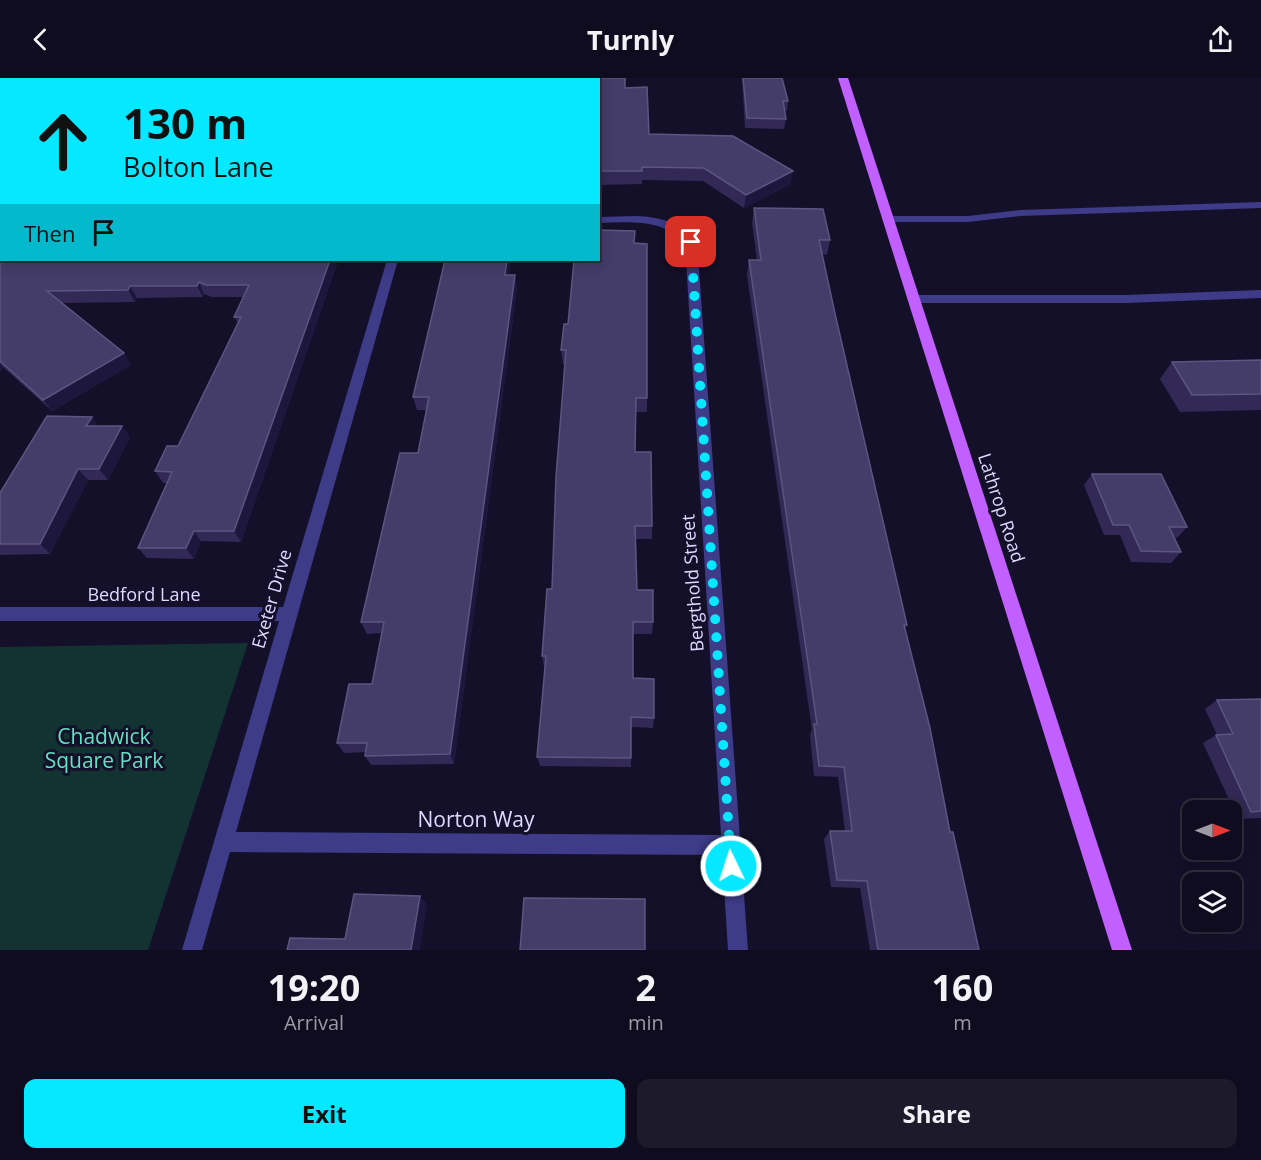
<!DOCTYPE html>
<style>
body{margin:0;font-family:"Open Sans",sans-serif;background:#1d1a2c;color:#f1f3f6;height:100vh;display:flex;flex-direction:column;font-size:22px;white-space:nowrap}
*{box-sizing:border-box;margin:0}
p{font-size:20px;color:#9b9ba4}
.icon{flex:none;width:33px;height:33px;fill:none;stroke:currentColor;stroke-width:2;stroke-linecap:round;stroke-linejoin:round}
.map{position:relative;height:872px;overflow:hidden}
.panel{display:flex;flex-direction:column;background:#0f0c1f;flex:1}
.panel>*{flex:none}
.hud{position:absolute;left:0px;top:0px;width:600px;height:183px;box-shadow:0 3px 15px #0003,0 0 0 2px #2f2c3d;background:#05e8ff;color:#111;overflow:hidden}
.needle{width:39px;rotate:90deg}
.tools{position:absolute;left:1182px;top:722px;display:grid;gap:12px}
.tools a{display:grid;place-items:center;width:60px;height:60px;border-radius:12px;background:#0f0c1f;box-shadow:0 3px 15px #0003,0 0 0 2px #2f2c3d;font-size:30px}
.pin{position:absolute;display:grid;place-items:center;width:51px;height:51px;color:#fff;margin:-26px;border-radius:12px;box-shadow:0 3px 9px #0006}
.me{position:absolute;width:66px;margin:-33px;rotate:356deg;stroke-linejoin:round;filter:drop-shadow(0 0 4px #0008)}
.turn{display:flex;align-items:center;gap:21px;height:126px;padding:0 24px;font-size:27px}
.turn .icon{width:78px;height:78px;stroke-width:2.5}
.turn b{display:block;font-size:42px;line-height:51px}
.then{display:flex;align-items:center;height:57px;padding:0 24px;background:#0003;gap:12px;font-size:22px}
.eta{display:flex;justify-content:space-evenly;align-items:center;height:102px;text-align:center}
.eta b{font-size:36px;font-weight:700;line-height:42px}
.button{display:flex;gap:12px;margin-top:auto;padding:12px 24px}
.button a{flex:1;height:69px;border-radius:12px;background:#05e8ff;color:#111;font-size:24px;font-weight:700;line-height:69px;text-align:center}
.button a+a{background:#1d1a2c;color:#f1f3f6}
header{display:flex;justify-content:space-between;align-items:center;height:78px;padding:0 24px;background:#0f0c1f;font-size:27px;font-weight:700}
.map>svg:first-child{display:block}
.green{fill:#133332}
.lines{fill:none;stroke-linecap:round;stroke-linejoin:round}
.minor{fill:#3e3b88;fill-rule:evenodd}
.major{fill:#c260ff;fill-rule:evenodd}
.wall{fill:#322957}
.shaded-wall{fill:#1e173d}
.building{fill:#443c69;stroke:#5c5580;stroke-width:1.5}
.route{stroke:#05e8ff;stroke-width:10;stroke-dasharray:0 18}
.labels{text-anchor:middle;stroke-width:6;stroke-linejoin:round;paint-order:stroke}
.street-label{font-size:18px;fill:#ddd9ff;stroke:#141029}
.near-park-label{font-size:21px;fill:#63e1c0;stroke:#141029}
.near-street-label{font-size:21px;fill:#ddd9ff;stroke:#141029}
</style>
<header><svg class="icon" aria-label="back" viewBox="0 0 24 24"><path d="M15 5l-7 7 7 7"/></svg>Turnly<svg class="icon" aria-label="share" viewBox="0 0 24 24"><path d="M12 15V3M7 8l5-5 5 5M5 13v7h14v-7"/></svg></header>
<div class="map">
<svg width="1261" height="872" viewBox="0 0 1261 872">
<rect width="100%" height="100%" fill="#141029"/>
<polygon class="green" points="248,565 148,872 0,872 0,569"/>
<g class="lines">
<g class="minor">
<polygon points="0,0 128,0 129,2 2,2 0,4"/>
<polygon points="145,0 155,0 145,2"/>
<polygon points="427,0 495,0 426,2"/>
<polygon points="1261,124 1261,130 1020,138 968,144 887,144 882,141 887,138 968,138 1020,132"/>
<path d="M 636,138 C 660,139 681,144 697,164 L 748,872 L 728,872 L 722,777 L 230,774 L 202,872 L 182,872 L 279,543 L 0,543 L 0,529 L 283,529 L 387,182 L 398,182 L 236,754 L 721,757 L 685,165 C 662,140 630,144 598,145 L 598,139 Z"/>
<rect x="0" y="152" width="2" height="6"/>
<polygon points="1261,212 1261,220 1126,225 913,225 907,221 913,217 1126,217"/>
</g>
<polygon class="major" points="838,0 848,0 1132,872 1112,872"/>
</g>
<g class="wall">
<polygon points="0,0 14,0 15,2 2,2 2,120 0,120"/>
<polygon points="742,0 782,0 788,23 787,33 785,33 786,41 784,51 745,50"/>
<polygon points="598,2 625,10 649,56 791,106 744,130 703,103 642,102 642,106 598,107"/>
<polygon points="754,130 830,162 827,177 822,176 836,240 907,547 905,551 950,754 979,872 870,872 860,810 831,809 824,761 830,753 845,753 838,699 814,698 810,657 812,652 747,197 749,182 757,182 752,145"/>
<polygon points="635,165 647,166 647,334 636,334 635,374 652,448 652,461 636,461 637,512 653,544 652,556 633,556 633,600 654,640 653,650 631,649 631,689 540,688 537,679 545,589 544,589 542,578 552,511 565,286 563,286 561,272 568,246"/>
<polygon points="0,172 2,182 336,182 337,186 241,464 201,463 194,481 147,480 138,470 167,405 163,405 155,393 178,368 238,245 234,239 244,219 212,219 204,216 203,219 137,220 135,224 61,225 124,275 131,287 52,333 3,289 0,294"/>
<polygon points="445,182 511,182 509,197 515,197 517,210 454,686 371,687 365,678 366,674 344,675 337,665 372,606 382,555 367,556 361,544 418,375 427,332 417,332 413,319"/>
<polygon points="1261,282 1261,332 1180,334 1160,301 1172,284"/>
<polygon points="92,339 98,348 130,359 108,402 88,402 50,476 0,477 0,415"/>
<polygon points="1092,396 1187,449 1177,460 1174,460 1181,474 1171,485 1131,484 1120,457 1104,457 1084,407"/>
<polygon points="1261,621 1261,740 1238,741 1203,665 1216,657 1217,657 1205,631 1217,622"/>
</g>
<g class="shaded-wall">
<polygon points="4,0 14,0 15,2 3,2"/>
<polygon points="2,3 2,21 0,23 0,5"/>
<polygon points="793,93 791,106 744,130 746,117"/>
<polygon points="330,182 336,182 337,186 241,464 234,453"/>
<polygon points="507,182 511,182 507,210 505,197"/>
<polygon points="515,197 517,210 454,686 450,676"/>
<polygon points="199,204 204,216 203,219 197,208"/>
<polygon points="130,208 137,220 135,224 128,212"/>
<polygon points="124,275 131,287 52,333 43,322"/>
<polygon points="0,285 3,289 0,294"/>
<polygon points="92,339 100,350 86,348"/>
<polygon points="122,348 130,359 108,402 99,391"/>
<polygon points="78,391 88,402 50,476 40,466"/>
<polygon points="194,453 201,463 194,481 186,470"/>
<polygon points="420,818 427,826 420,872 411,872"/>
</g>
<g class="building">
<polygon points="183,0 382,0 381,2 182,2"/>
<polygon points="480,0 625,0 625,10 647,9 649,56 733,58 793,93 746,117 704,90 642,89 642,93 598,93 598,2 479,2"/>
<polygon points="743,0 782,0 788,23 783,23 786,41 747,40"/>
<rect x="0" y="20" width="2" height="89"/>
<polygon points="754,130 823,131 830,162 819,162 836,240 907,547 904,547 930,650 950,754 953,754 979,872 878,872 867,803 837,802 830,753 852,753 844,689 819,688 814,646 817,646 749,182 761,182"/>
<polygon points="598,152 635,153 634,165 647,166 647,320 636,320 635,374 651,374 652,448 635,448 637,512 653,512 653,544 633,544 633,600 654,601 654,640 631,639 631,680 537,679 546,578 542,578 547,511 552,511 556,399 566,272 561,272 564,246 568,246 574,182 598,182"/>
<polygon points="0,172 2,172 2,182 330,182 234,453 194,453 186,470 138,470 172,394 155,393 167,368 178,368 241,239 234,239 249,207 206,207 199,204 197,208 130,208 128,212 47,213 124,275 43,322 0,283"/>
<polygon points="445,182 507,182 505,197 515,197 450,676 365,678 367,665 337,665 349,606 372,606 384,544 361,544 400,375 418,375 429,319 413,319"/>
<polygon points="1261,282 1261,316 1192,317 1172,284"/>
<polygon points="47,338 92,339 86,348 122,348 99,391 78,391 40,466 0,466 0,415"/>
<polygon points="1092,396 1161,396 1187,449 1169,449 1181,474 1141,473 1129,447 1113,447"/>
<polygon points="1261,621 1261,733 1251,734 1216,657 1233,656 1217,622"/>
<polygon points="354,816 420,818 411,872 287,872 290,860 345,861"/>
<polygon points="524,820 645,821 645,872 520,872"/>
</g>
<g class="lines">
<polyline class="route" points="691,164 731,788"/>
</g>
<g class="labels">
<g class="street-label">
<text transform="translate(1001 430) rotate(72)" y="6">Lathrop Road</text>
<text transform="translate(693 505) rotate(-94)" y="6">Bergthold Street</text>
<text x="144" y="523">Bedford Lane</text>
<text transform="translate(272 521) rotate(-74)" y="6">Exeter Drive</text>
</g>
<g class="near-park-label">
<text x="104" y="666">Chadwick<tspan x="104" dy="24">Square Park</tspan></text>
</g>
<g class="near-street-label">
<text x="476" y="749">Norton Way</text>
</g>
</g>
</svg>
<div class="tools">
<a><svg class="needle" viewBox="-14 -14 28 28"><path d="M0-13l5 13h-10z" fill="#e53935"/><path d="M0 13l5-13h-10z" fill="#9b9ba4"/></svg></a>
<a><svg class="icon" aria-label="layers" viewBox="0 0 24 24"><path d="M12 4l9 5-9 5-9-5zM3 14l9 5 9-5"/></svg></a>
</div>
<div class="pin" style="left:691px;top:164px;background:#d93025"><svg class="icon" aria-label="arrive" viewBox="0 0 24 24"><path d="M6 21V4h12l-3 4 3 4H6"/></svg></div>
<svg class="me" style="left:731px;top:788px" viewBox="-20 -20 40 40"><circle r="17" fill="#05e8ff" stroke="#fff" stroke-width="3"/><path d="M0-11L8 9 0 5-8 9z" fill="#fff"/></svg>
<div class="hud">
<div class="turn"><svg class="icon" aria-label="ahead" viewBox="0 0 24 24"><path d="M12 20V5M6 11l6-6 6 6"/></svg><div><b>130 m</b>Bolton Lane</div></div>
<div class="then">Then<svg class="icon" aria-label="arrive" viewBox="0 0 24 24"><path d="M6 21V4h12l-3 4 3 4H6"/></svg></div>
</div>
</div>
<section class="panel">
<div class="eta">
<div><b>19:20</b><p>Arrival</p></div>
<div><b>2</b><p>min</p></div>
<div><b>160</b><p>m</p></div>
</div>
<div class="button"><a>Exit</a><a>Share</a></div>
</section>
